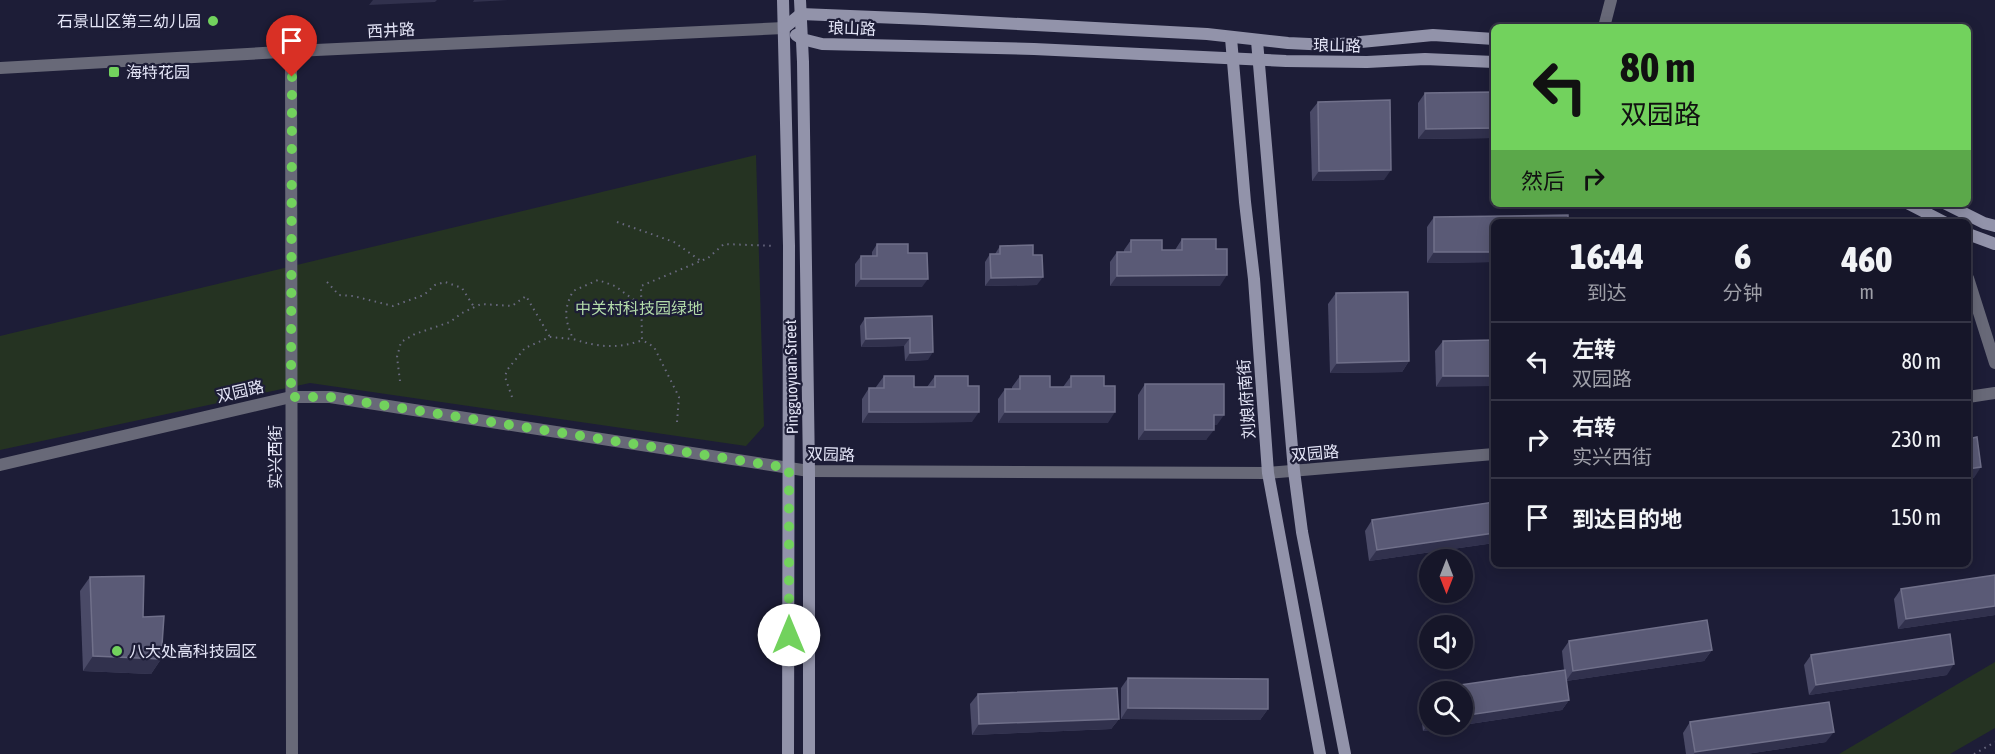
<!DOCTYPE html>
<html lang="zh">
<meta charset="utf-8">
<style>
body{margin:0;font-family:"Asap Condensed","Noto Sans SC",sans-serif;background:#232335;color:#f1f3f6;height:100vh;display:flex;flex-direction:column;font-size:22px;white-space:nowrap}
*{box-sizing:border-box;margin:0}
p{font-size:20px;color:#9e9fa8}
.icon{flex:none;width:33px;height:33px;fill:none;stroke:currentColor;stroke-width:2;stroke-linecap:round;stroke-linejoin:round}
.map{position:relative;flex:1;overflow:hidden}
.details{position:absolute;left:1491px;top:219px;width:480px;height:348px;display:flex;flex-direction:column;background:#161629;border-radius:9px;box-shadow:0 3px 15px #0003,0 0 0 2px #353546}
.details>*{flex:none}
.guide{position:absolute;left:1491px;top:24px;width:480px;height:183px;border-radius:9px;box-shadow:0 3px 15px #0003,0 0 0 2px #353546;background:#72d25d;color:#111;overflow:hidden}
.needle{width:39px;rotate:180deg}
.tools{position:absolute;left:1419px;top:549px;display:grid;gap:12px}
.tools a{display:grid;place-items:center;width:54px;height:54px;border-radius:50%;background:#161629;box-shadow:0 3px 15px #0003,0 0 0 2px #353546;font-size:30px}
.pin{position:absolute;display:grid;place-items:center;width:51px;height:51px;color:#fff;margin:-62px -26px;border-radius:50% 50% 50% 0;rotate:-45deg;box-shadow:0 0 6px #0007}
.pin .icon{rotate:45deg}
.me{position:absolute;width:66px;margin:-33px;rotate:0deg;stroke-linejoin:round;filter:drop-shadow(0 0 4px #0008)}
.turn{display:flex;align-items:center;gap:21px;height:126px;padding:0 30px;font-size:27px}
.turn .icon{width:78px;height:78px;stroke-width:2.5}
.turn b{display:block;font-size:42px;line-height:51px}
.then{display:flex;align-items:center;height:57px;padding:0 30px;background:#0003;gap:12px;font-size:22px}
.eta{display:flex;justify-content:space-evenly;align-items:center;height:102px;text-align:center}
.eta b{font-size:36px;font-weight:800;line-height:42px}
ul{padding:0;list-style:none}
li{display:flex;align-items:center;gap:18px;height:78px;padding:0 30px;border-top:2px solid #353546}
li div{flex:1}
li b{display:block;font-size:22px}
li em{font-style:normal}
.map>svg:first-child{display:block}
.green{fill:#253322}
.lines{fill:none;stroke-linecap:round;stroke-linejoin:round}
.path{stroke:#6a6a81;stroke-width:2;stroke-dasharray:1.5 4.5;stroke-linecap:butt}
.minor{stroke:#686978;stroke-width:12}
.tertiary{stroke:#686978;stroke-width:12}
.secondary{stroke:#9293aa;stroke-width:12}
.wall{fill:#4a4a67;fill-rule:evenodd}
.shaded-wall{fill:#31314d}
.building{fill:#5a5a76;stroke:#70708a;stroke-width:1.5}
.route{stroke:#72d25d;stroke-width:10;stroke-dasharray:0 18}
.poi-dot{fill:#72d25d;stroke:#1d1d37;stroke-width:2}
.labels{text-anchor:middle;stroke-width:4.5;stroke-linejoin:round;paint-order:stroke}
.poi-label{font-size:16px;fill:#e4e5f7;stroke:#1d1d37;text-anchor:start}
.street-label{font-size:16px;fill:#e4e5f7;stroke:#1d1d37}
.park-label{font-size:16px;fill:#b2dba9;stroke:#1d1d37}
</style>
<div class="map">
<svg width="1995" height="754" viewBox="0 0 1995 754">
<rect width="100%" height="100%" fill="#1d1d37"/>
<g class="green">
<polygon points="756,155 764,426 746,446 310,383 0,450 0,336"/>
<polygon points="1995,662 1995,728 1950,754 1839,754"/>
</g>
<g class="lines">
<g class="path">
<polyline points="617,222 674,242 701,261"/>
<polyline points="327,282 339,295 353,296 393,306 424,295 435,285 445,282 462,288 474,307"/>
<path d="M 640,341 C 616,349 597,347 573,339 C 565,319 563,311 573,291 L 598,280 L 615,286 L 641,305"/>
<polyline points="400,381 397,357 401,342 415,334 450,322 462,313 481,304 512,306 526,296 550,337"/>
<polyline points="512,397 505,377 507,370 525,348 550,337 573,339"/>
<polyline points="677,422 679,397 654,347 642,340 641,286 708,258 724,244 775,246"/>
<polyline points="1974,754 1995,742"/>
</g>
<g class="minor">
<polyline points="1604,27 1611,0"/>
<polyline points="291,52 292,754"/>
</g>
<g class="tertiary">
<polyline points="0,68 316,50 784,28"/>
<polyline points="1968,278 1995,363"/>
<polyline points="1968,397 1995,393"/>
<polyline points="0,465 291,397 330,397 809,471 1268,473 1494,454"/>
</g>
<g class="secondary">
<polyline points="783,0 789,246 788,754"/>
<polyline points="800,0 803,62 809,471 809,754"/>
<polyline points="784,28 801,14 924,19 1207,34 1288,43 1330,45 1433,35 1494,39"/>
<polyline points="796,35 802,39 822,44 1034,49 1286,61 1367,62 1425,59 1494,62"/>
<polyline points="1231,38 1245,202 1254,279 1268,473 1320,754"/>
<polyline points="1257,41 1294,471 1302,532 1345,754"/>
<polyline points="1909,204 1944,222"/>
<polyline points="1946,204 1984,223 1995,226"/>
<polyline points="1968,234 1995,244"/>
</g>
</g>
<g class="wall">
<polygon points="1494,92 1494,138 1418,139 1418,103 1425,93"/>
<polygon points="1318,102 1384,180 1312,181 1310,112"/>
<polygon points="1434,217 1494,222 1494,262 1427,263 1427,227"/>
<polygon points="1182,239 1216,249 1220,286 1110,286 1110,262 1117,252 1124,252 1124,250 1131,240 1162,250 1175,250"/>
<polygon points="877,244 908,253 922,287 855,287 855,264 861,256 872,256 872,252"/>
<polygon points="1000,246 1033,255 1037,285 985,286 985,262 990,254 995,254"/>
<polygon points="1336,293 1409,361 1402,372 1330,373 1328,304"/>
<polygon points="932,316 928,360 905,361 904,346 861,347 860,326 865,318"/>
<polygon points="1494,340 1436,387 1435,351 1443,341"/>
<polygon points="884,376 914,387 927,387 935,376 968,386 972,422 862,423 862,399 869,388 876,388 876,387"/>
<polygon points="1020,376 1050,387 1063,387 1071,376 1104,386 1108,423 998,423 998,399 1005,389 1012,389 1012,387"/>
<polygon points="1145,384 1217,425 1214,425 1206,440 1138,440 1138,395"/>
<polygon points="1494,502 1494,543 1369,561 1365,531 1372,520"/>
<polygon points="1995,575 1995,615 1898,629 1894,599 1901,589"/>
<polygon points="90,577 143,617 161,659 151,674 83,671 80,591"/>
<path d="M 1569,641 L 1712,650 L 1704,661 L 1566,681 L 1569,700 L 1562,710 L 1423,731 L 1419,701 L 1426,690 L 1564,670 L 1562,651 ZM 1430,692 L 1462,724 L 1430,724 Z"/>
<polygon points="1811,655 1947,675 1809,695 1804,665"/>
<polygon points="1128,678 1268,709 1260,720 1121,719 1121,688"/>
<polygon points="978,694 1119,719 1111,729 972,735 970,704"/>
<polygon points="1690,722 1826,742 1746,754 1686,754 1683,733"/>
</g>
<g class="shaded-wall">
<polygon points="373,0 437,0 435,2 369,5"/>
<polygon points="474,0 508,0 473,2"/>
<polygon points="1494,128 1494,138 1418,139 1426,129"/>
<polygon points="1391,170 1384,180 1312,181 1319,171"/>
<polygon points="1434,252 1494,252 1494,262 1427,263"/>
<polygon points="1227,275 1220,286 1110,286 1117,276"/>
<polygon points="1043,277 1037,285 985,286 991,278"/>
<polygon points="861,279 928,279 922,287 855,287"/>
<polygon points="910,338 904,346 861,347 866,339"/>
<polygon points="933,352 928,360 905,361 910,353"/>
<polygon points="1409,361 1402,372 1330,373 1337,363"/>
<polygon points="1443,376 1494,376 1494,386 1436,387"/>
<polygon points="869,412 979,412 972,422 862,423"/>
<polygon points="1005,412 1115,412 1108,423 998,423"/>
<polygon points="1214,415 1224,415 1217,425 1206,425"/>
<polygon points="1145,430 1214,430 1206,440 1138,440"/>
<polygon points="1981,467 1974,478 1968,479 1968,469"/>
<polygon points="1494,533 1494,543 1369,561 1377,550"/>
<polygon points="1995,606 1995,615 1898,629 1906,619"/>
<polygon points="1712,650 1704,661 1566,681 1573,671"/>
<polygon points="93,656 161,659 151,674 83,671"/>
<polygon points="1954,664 1947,675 1809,695 1816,685"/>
<polygon points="1569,700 1562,710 1423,731 1430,722 1430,724 1462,724 1462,716"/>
<polygon points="1128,708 1268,709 1260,720 1121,719"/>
<polygon points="1119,719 1111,729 972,735 979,724"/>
<polygon points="1834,732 1826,742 1746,754 1694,754 1695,752"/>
</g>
<g class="building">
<polygon points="1494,92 1494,128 1426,129 1425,93"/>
<polygon points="1390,100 1391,170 1319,171 1318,102"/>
<polygon points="1568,215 1568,222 1494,222 1494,252 1434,252 1434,217"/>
<polygon points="1182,239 1216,239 1216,249 1227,249 1227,275 1117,276 1117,252 1131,252 1131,240 1162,240 1162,250 1182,250"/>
<polygon points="877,244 908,244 908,253 927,253 928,279 861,279 861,256 877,256"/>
<polygon points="1033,245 1033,255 1042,255 1043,277 991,278 990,254 1000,254 1000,246"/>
<polygon points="1408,292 1409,361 1337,363 1336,293"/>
<polygon points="932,316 933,352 910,353 910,338 866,339 865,318"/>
<polygon points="1494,340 1494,376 1443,376 1443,341"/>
<polygon points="884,376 914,376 914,387 935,387 935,376 968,376 968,386 979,386 979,412 869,412 869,388 884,388"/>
<polygon points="1020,376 1050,376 1050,387 1071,387 1071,376 1104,376 1104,386 1115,386 1115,412 1005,412 1005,389 1020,389"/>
<polygon points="1145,384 1224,384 1224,415 1214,415 1214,430 1145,430"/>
<polygon points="1977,437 1981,467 1968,469 1968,439"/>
<polygon points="1494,502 1494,533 1377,550 1372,520"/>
<polygon points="1995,575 1995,606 1906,619 1901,589"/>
<polygon points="144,576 143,617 164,616 161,659 93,656 90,577"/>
<polygon points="1707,620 1712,650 1573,671 1569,641"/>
<polygon points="1950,634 1954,664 1816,685 1811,655"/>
<polygon points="1565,670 1569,700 1462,716 1462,692 1430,692 1430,713 1426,690"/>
<polygon points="1128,678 1268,679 1268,709 1128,708"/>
<polygon points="1117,688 1119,719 979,724 978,694"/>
<polygon points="1829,702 1834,732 1695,752 1690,722"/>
</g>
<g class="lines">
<polyline class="route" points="292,77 291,397 330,397 789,468 789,635"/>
</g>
<g class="poi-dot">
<circle cx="213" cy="21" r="6"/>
<rect x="108" y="66" width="12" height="12" rx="3"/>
<circle cx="117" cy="651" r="6"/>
</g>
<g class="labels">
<g class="poi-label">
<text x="201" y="27" text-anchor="end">石景山区第三幼儿园</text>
<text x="126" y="78">海特花园</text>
<text x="129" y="657">八大处高科技园区</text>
</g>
<g class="street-label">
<text transform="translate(852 28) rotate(2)" y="6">琅山路</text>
<text transform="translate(391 30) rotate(-3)" y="6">西井路</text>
<text transform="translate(1337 45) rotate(1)" y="6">琅山路</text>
<text transform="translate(791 377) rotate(-91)" y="6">Pingguoyuan Street</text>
<text transform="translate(240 391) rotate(-13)" y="6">双园路</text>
<text transform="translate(1246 399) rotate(-94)" y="6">刘娘府南街</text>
<text transform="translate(1315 453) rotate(-5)" y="6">双园路</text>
<text transform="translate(831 454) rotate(2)" y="6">双园路</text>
<text transform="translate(275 457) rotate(-90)" y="6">实兴西街</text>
</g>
<g class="park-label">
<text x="639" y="314">中关村科技园绿地</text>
</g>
</g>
</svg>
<div class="tools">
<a><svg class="needle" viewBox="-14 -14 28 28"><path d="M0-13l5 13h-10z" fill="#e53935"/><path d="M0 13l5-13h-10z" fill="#9e9fa8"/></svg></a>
<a><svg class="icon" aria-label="sound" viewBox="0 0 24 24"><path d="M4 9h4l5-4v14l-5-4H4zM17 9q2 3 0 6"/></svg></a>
<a><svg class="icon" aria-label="search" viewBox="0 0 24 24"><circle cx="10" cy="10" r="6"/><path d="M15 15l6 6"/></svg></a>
</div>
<div class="pin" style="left:292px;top:77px;background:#d93025"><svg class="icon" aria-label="arrive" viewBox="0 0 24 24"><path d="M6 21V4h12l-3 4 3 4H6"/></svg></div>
<svg class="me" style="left:789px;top:635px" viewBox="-20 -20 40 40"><circle r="19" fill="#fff"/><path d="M0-13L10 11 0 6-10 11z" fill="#72d25d"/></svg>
<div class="guide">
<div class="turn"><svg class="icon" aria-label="left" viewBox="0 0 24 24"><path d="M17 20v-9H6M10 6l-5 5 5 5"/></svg><div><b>80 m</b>双园路</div></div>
<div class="then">然后<svg class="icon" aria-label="right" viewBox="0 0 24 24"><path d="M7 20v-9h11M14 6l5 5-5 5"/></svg></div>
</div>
<section class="details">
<div class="eta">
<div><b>16:44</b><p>到达</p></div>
<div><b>6</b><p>分钟</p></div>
<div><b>460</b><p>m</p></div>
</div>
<ul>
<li><svg class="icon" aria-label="left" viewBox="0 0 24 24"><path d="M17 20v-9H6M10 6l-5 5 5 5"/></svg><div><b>左转</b><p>双园路</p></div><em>80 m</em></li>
<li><svg class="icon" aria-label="right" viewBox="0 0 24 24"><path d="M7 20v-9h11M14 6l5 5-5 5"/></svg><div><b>右转</b><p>实兴西街</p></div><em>230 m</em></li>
<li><svg class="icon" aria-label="arrive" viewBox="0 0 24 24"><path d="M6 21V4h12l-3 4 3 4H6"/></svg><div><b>到达目的地</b></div><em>150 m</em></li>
</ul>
</section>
</div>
